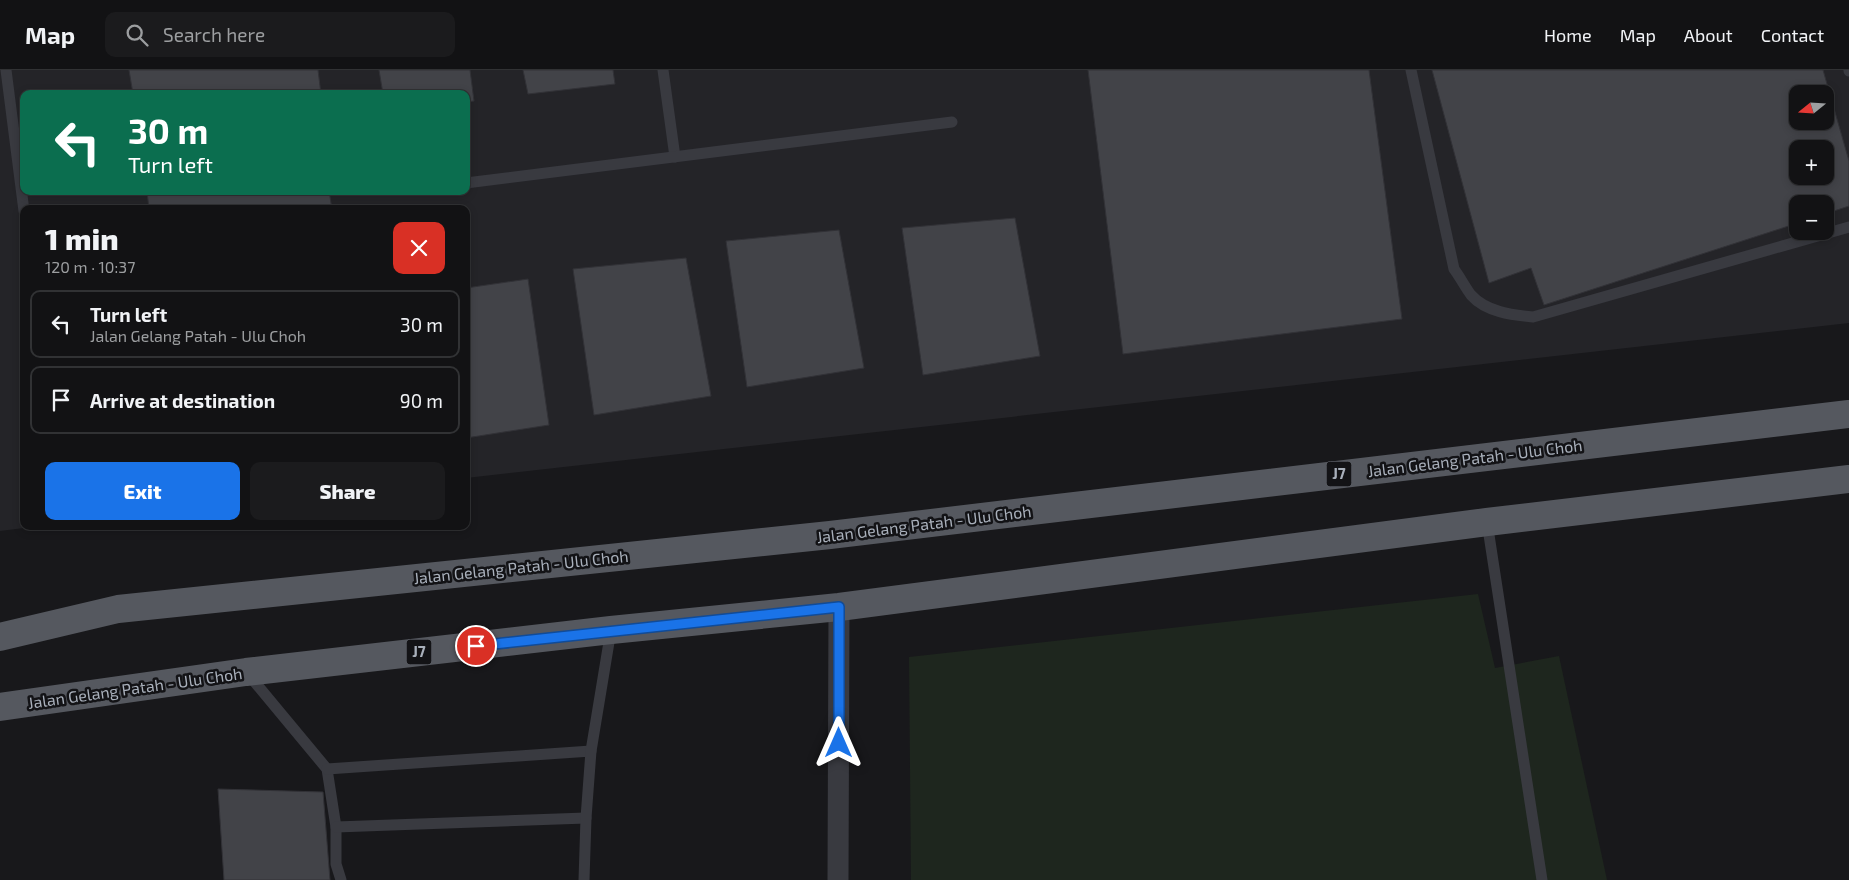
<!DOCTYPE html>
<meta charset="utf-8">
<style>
body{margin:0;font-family:"Exo 2",sans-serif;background:#1b1b1d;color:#f1f3f6;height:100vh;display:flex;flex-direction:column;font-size:19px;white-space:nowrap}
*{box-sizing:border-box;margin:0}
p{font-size:16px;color:#9c9ea0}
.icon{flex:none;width:28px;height:28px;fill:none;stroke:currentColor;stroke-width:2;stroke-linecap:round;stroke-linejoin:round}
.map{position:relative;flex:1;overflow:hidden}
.panel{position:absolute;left:20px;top:135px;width:450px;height:325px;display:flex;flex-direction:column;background:#121214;border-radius:10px;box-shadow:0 2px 8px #0003,0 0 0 1px #313234}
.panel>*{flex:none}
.hud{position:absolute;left:20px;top:20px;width:450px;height:105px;border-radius:10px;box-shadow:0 2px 8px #0003,0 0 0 1px #313234;background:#0b6e4f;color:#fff;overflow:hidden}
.needle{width:32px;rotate:252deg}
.buttons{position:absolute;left:1789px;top:15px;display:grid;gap:10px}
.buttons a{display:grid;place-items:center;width:45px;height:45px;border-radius:10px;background:#121214;box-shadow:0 2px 8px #0003,0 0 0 1px #313234;font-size:25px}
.pin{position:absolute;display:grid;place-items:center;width:42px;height:42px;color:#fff;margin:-21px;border:2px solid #fff;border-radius:50%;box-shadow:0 1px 5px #0007}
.me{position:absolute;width:55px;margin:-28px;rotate:0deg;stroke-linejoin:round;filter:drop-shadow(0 0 4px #0008)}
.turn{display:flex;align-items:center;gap:18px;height:105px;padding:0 25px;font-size:22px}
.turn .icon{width:65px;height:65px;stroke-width:2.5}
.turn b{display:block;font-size:35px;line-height:42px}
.round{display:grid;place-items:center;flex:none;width:52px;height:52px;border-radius:10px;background:#1b1b1d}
.headline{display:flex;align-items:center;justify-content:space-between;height:85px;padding:0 25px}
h1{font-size:30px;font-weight:800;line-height:38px}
.action{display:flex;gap:10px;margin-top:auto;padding:10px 25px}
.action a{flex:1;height:58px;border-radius:10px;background:#1a73e8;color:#fff;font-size:20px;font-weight:800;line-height:58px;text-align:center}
.action a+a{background:#1b1b1d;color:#f1f3f6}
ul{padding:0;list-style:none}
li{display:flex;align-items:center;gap:15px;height:68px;margin:0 10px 8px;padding:0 15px;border:2px solid #313234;border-radius:10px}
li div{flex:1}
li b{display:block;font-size:19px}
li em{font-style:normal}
header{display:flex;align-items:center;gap:30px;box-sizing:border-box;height:70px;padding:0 25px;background:#121214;border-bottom:1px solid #313234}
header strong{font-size:24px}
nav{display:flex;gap:28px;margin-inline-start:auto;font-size:18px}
.search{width:350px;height:45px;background:#1b1b1d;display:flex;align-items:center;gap:12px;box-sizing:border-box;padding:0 18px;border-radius:10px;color:#9c9ea0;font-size:19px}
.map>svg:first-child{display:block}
.built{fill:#242428;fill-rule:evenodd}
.green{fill:#1e261e}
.building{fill:#424348;stroke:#323237;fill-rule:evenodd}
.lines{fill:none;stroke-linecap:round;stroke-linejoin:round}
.service{stroke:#393a40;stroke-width:11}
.minor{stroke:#393a40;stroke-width:21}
.primary{stroke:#55585f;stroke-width:28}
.route-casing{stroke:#114b97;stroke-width:12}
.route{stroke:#1a73e8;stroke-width:9}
.labels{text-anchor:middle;stroke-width:5;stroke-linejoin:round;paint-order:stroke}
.shield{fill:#131316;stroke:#7c818a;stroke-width:1}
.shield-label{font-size:15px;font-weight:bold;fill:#a9b0bb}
.street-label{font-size:16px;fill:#a9b0bb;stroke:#131316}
</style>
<header>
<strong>Map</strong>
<div class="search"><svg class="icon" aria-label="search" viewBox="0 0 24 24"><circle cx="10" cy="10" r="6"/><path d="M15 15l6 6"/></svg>Search here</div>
<nav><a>Home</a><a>Map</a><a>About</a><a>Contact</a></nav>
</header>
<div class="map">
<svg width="1849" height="810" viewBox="0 0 1849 810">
<rect width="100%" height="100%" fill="#18181b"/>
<path class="built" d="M 0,0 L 1849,0 L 1849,253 L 466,408 L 466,139 L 24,139 L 24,456 L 40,456 L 0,461 ZM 24,24 L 466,24 L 466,121 L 24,121 ZM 1798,24 L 1825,24 L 1825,51 L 1798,51 ZM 1798,79 L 1825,79 L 1825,106 L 1798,106 ZM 1798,134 L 1825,134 L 1825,161 L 1798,161 Z"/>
<polygon class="green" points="1478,524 1495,598 1559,586 1607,810 911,810 909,587"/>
<g class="building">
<polygon points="129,0 318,0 321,24 133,24"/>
<polygon points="379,0 470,0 474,31 466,32 466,24 383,24"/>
<polygon points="523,0 613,0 615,14 528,24"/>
<polygon points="1088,0 1369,0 1402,249 1123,284"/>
<path d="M 1432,0 L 1823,0 L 1849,91 L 1849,136 L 1825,144 L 1825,134 L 1798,134 L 1798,153 L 1544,235 L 1531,198 L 1489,213 ZM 1798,24 L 1825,24 L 1825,51 L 1798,51 ZM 1798,79 L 1825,79 L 1825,106 L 1798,106 Z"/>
<polygon points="147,121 329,121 332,139 149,139"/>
<polygon points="1015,148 1040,286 923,305 902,158"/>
<polygon points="839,160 864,298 747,317 726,171"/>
<polygon points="686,188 711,326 594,345 573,199"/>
<polygon points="528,209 549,355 466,368 466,218"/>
<polygon points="218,719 323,722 330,810 224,810"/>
</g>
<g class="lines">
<g class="service">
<polyline points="6,0 24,141"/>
<polyline points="663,0 675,87"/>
<path d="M 1411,0 L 1454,199 C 1460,207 1465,217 1471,225 C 1486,242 1512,245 1533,247 L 1849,157"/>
<polyline points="1849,0 1849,1"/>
<polyline points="466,113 952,52"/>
<polyline points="1487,452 1542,810"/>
<polyline points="248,604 327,699 336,757 336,794 341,810"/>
<polyline points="327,699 591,681"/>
<polyline points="336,757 586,748"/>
<polyline points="584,810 586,748 591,681 611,560"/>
</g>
<polyline class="minor" points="838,810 839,537"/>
<g class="primary">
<polyline points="0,567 118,539 830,465 1849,344"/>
<polyline points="0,637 246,602 611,560 839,537 1487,452 1849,409"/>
</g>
</g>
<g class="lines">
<defs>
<polyline id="route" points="476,576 839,537 839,673"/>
</defs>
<use href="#route" class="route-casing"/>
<use href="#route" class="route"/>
</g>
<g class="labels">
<g class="shield">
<rect x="1326.5" y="391.5" width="25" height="25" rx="4"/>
<rect x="406.5" y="569.5" width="25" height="25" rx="4"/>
</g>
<g class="shield-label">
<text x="1339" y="409">J7</text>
<text x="419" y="587">J7</text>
</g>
<g class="street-label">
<text transform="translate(1475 388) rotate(-7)" y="6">Jalan Gelang Patah - Ulu Choh</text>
<text transform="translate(924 454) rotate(-7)" y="6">Jalan Gelang Patah - Ulu Choh</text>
<text transform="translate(521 497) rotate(-6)" y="6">Jalan Gelang Patah - Ulu Choh</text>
<text transform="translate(135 618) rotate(-8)" y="6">Jalan Gelang Patah - Ulu Choh</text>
</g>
</g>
</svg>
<div class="buttons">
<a><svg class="needle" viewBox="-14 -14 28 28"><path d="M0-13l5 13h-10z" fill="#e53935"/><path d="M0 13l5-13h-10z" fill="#9c9ea0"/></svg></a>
<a>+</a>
<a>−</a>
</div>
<div class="pin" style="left:476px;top:576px;background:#d93025"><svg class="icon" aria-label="arrive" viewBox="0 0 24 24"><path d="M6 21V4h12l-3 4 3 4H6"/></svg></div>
<svg class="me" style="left:839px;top:673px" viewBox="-20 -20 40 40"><path d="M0-17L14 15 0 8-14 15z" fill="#1a73e8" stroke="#fff" stroke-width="4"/></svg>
<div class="hud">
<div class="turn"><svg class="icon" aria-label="left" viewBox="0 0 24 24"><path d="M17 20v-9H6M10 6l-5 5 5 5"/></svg><div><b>30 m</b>Turn left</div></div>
</div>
<section class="panel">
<div class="headline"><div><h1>1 min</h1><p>120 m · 10:37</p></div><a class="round" style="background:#d93025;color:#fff"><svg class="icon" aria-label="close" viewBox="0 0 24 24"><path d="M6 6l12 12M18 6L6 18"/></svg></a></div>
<ul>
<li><svg class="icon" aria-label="left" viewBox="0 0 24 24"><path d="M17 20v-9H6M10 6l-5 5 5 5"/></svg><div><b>Turn left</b><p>Jalan Gelang Patah - Ulu Choh</p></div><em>30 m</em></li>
<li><svg class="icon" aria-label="arrive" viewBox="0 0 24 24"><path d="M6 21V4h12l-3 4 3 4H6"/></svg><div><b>Arrive at destination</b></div><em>90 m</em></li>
</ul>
<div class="action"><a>Exit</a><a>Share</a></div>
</section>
</div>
